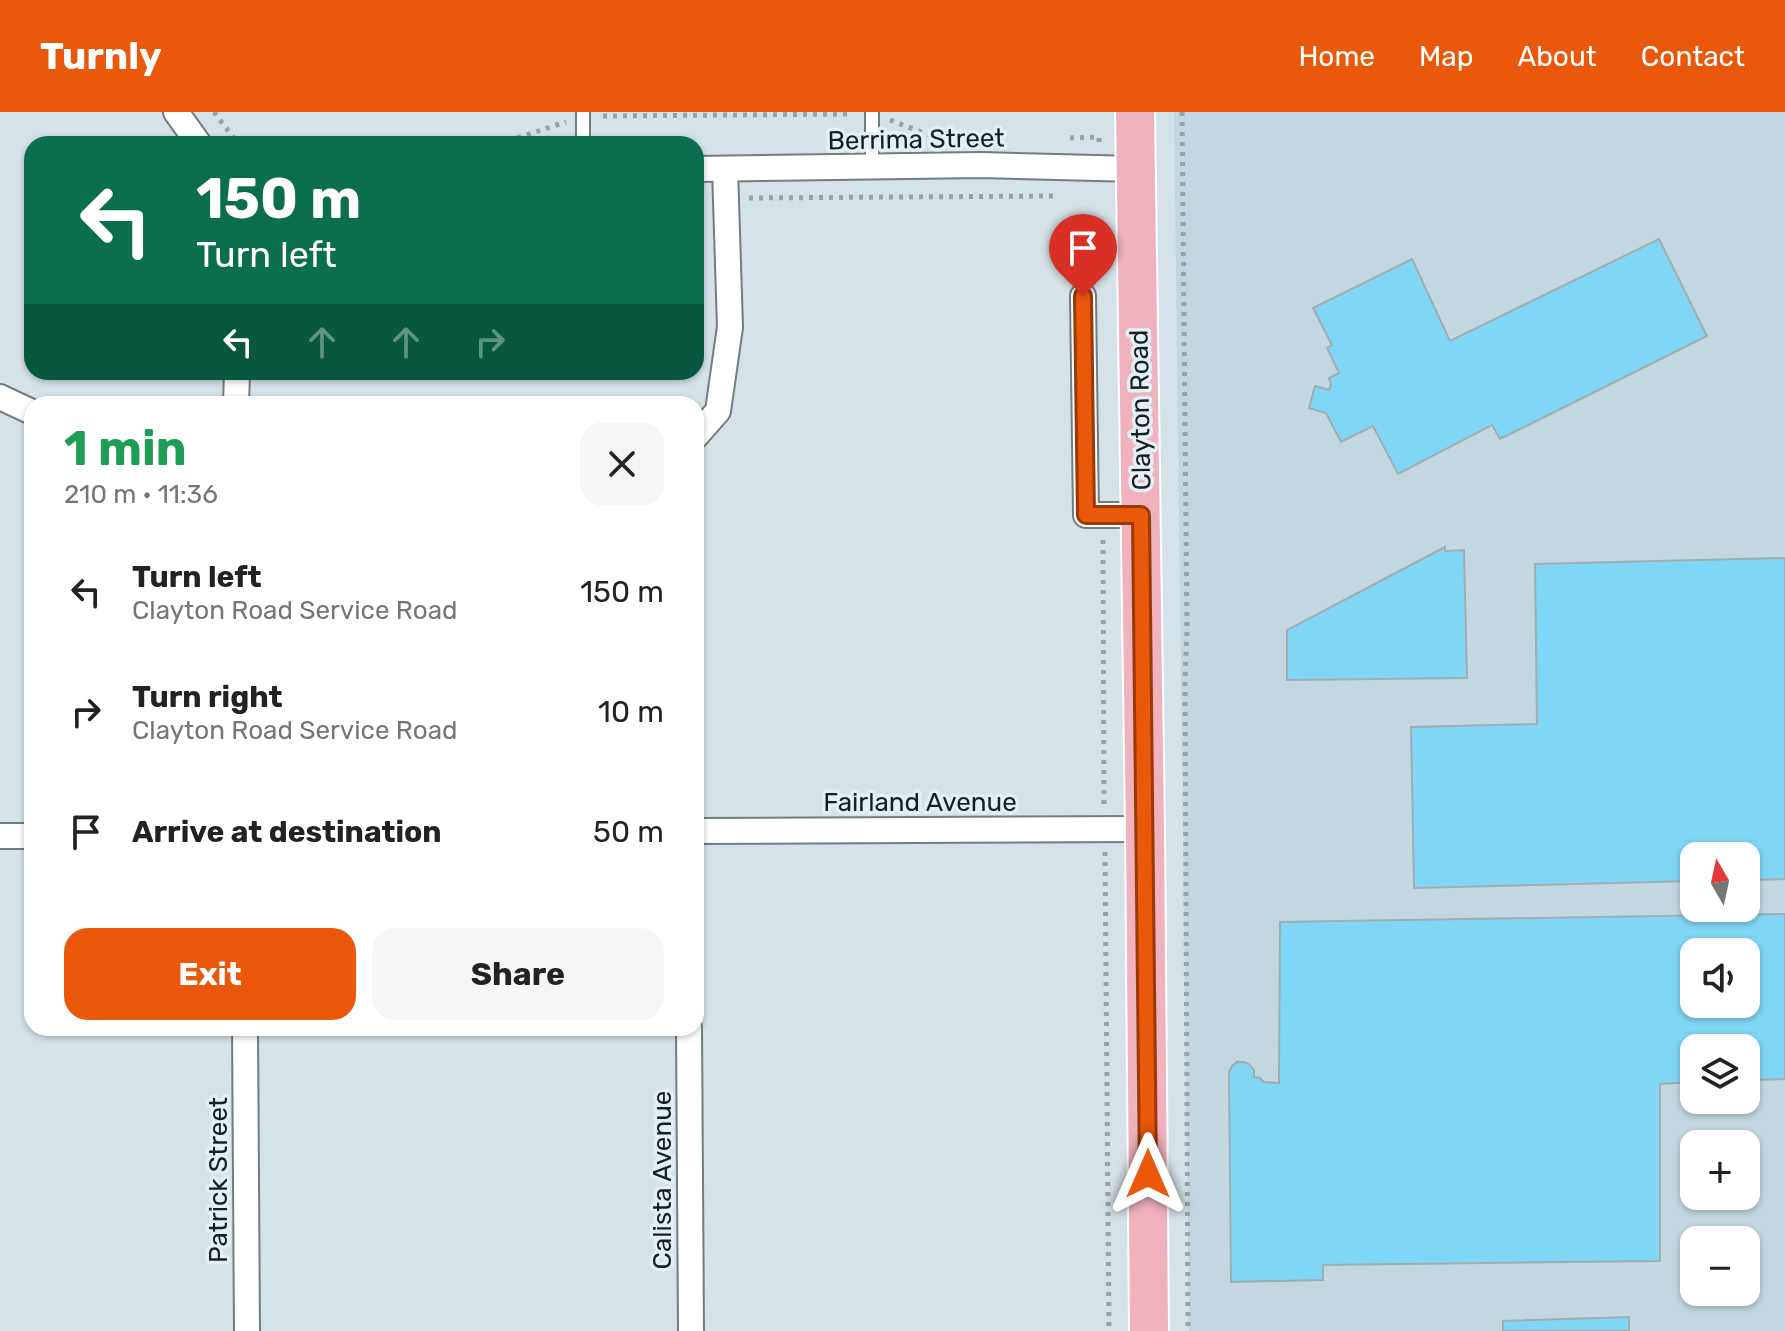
<!DOCTYPE html>
<meta charset="utf-8">
<style>
body{margin:0;font-family:Rubik,sans-serif;background:#f6f6f6;color:#222;height:100vh;display:flex;flex-direction:column;font-size:30px;white-space:nowrap}
*{box-sizing:border-box;margin:0}
p{font-size:26px;color:#767676}
.icon{flex:none;width:44px;height:44px;fill:none;stroke:currentColor;stroke-width:2;stroke-linecap:round;stroke-linejoin:round}
.map{position:relative;flex:1;overflow:hidden}
.side{position:absolute;left:24px;top:284px;width:680px;height:640px;display:flex;flex-direction:column;background:#fff;border-radius:24px;box-shadow:0 2px 6px #0004}
.side>*{flex:none}
.top-card{position:absolute;left:24px;top:24px;width:680px;height:244px;border-radius:24px;box-shadow:0 2px 6px #0004;background:#0b6e4f;color:#fff;overflow:hidden}
.needle{width:52px;rotate:351deg}
.controls{position:absolute;left:1680px;top:730px;display:grid;gap:16px}
.controls a{display:grid;place-items:center;width:80px;height:80px;border-radius:16px;background:#fff;box-shadow:0 2px 6px #0004;font-size:40px}
.pin{position:absolute;display:grid;place-items:center;width:68px;height:68px;color:#fff;margin:-82px -34px;border-radius:50% 50% 50% 0;rotate:-45deg;box-shadow:0 0 8px #0007}
.pin .icon{rotate:45deg}
.me{position:absolute;width:88px;margin:-44px;rotate:0deg;stroke-linejoin:round;filter:drop-shadow(0 0 6px #0008)}
.turn{display:flex;align-items:center;gap:28px;height:168px;padding:0 40px;font-size:36px}
.turn .icon{width:104px;height:104px;stroke-width:2.5}
.turn b{display:block;font-size:56px;line-height:68px}
.lanes{display:flex;align-items:center;height:76px;padding:0 40px;background:#0003;justify-content:center;gap:40px;direction:ltr}
.lanes .off{opacity:.35}
.round{display:grid;place-items:center;flex:none;width:84px;height:84px;border-radius:24px;background:#f6f6f6}
.summary{display:flex;align-items:center;justify-content:space-between;height:136px;padding:0 40px}
h1{font-size:48px;font-weight:700;line-height:60px;color:#1e9e55}
.cta{display:flex;gap:16px;margin-top:auto;padding:16px 40px}
.cta a{flex:1;height:92px;border-radius:24px;background:#ea580c;color:#fff;font-size:32px;font-weight:700;line-height:92px;text-align:center}
.cta a+a{background:#f6f6f6;color:#222}
ul{padding:0;list-style:none}
li{display:flex;align-items:center;gap:24px;height:120px;padding:0 40px}
li div{flex:1}
li b{display:block;font-size:30px}
li em{font-style:normal}
header{display:flex;align-items:center;gap:48px;box-sizing:border-box;height:112px;padding:0 40px;background:#ea580c;color:#fff}
header strong{font-size:38px}
nav{display:flex;gap:44px;margin-inline-start:auto;font-size:28px}
.map>svg:first-child{display:block}
.built{fill:#c3d7e0;fill-rule:evenodd}
.building{fill:#80d6f5;stroke:#a1adb2;stroke-width:2;fill-rule:evenodd}
.lines{fill:none;stroke-linecap:round;stroke-linejoin:round}
.service-casing{stroke:#717d81;stroke-width:16}
.minor-casing{stroke:#717d81;stroke-width:28}
.primary-casing{stroke:#fff;stroke-width:42}
.path{stroke:#98a3a7;stroke-width:5;stroke-dasharray:4 6;stroke-linecap:butt}
.service{stroke:#fff;stroke-width:12}
.minor{stroke:#fff;stroke-width:24}
.primary{stroke:#efb2be;stroke-width:38}
.route-casing{stroke:#983908;stroke-width:20}
.route{stroke:#ea580c;stroke-width:14}
.labels{text-anchor:middle;stroke-width:7;stroke-linejoin:round;paint-order:stroke}
.street-label{font-size:26px;fill:#191e20;stroke:#e2eff4}
</style>
<header>
<strong>Turnly</strong>
<nav><a>Home</a><a>Map</a><a>About</a><a>Contact</a></nav>
</header>
<div class="map">
<svg width="1785" height="1219" viewBox="0 0 1785 1219">
<rect width="100%" height="100%" fill="#d5e2e7"/>
<path class="built" d="M 1174,0 L 1785,0 L 1785,1219 L 1189,1219 ZM 1694,744 L 1746,744 L 1746,796 L 1694,796 ZM 1694,840 L 1746,840 L 1746,892 L 1694,892 ZM 1694,936 L 1746,936 L 1746,988 L 1694,988 ZM 1694,1032 L 1746,1032 L 1746,1084 L 1694,1084 ZM 1694,1128 L 1746,1128 L 1746,1180 L 1694,1180 Z"/>
<g class="building">
<polygon points="1659,127 1707,224 1500,327 1492,313 1398,362 1373,314 1341,330 1326,301 1309,296 1315,274 1329,278 1331,272 1329,266 1339,261 1327,236 1332,233 1313,196 1412,147 1450,229"/>
<polygon points="1445,435 1445,439 1464,438 1467,566 1287,568 1287,518"/>
<polygon points="1785,446 1785,767 1746,768 1746,744 1694,744 1694,769 1414,776 1411,615 1537,612 1535,452"/>
<path d="M 1785,802 L 1785,967 L 1746,968 L 1746,936 L 1694,936 L 1694,970 L 1660,972 L 1660,1149 L 1323,1153 L 1323,1168 L 1231,1170 L 1229,960 L 1232,954 L 1237,950 L 1244,950 L 1249,952 L 1254,958 L 1254,965 L 1260,966 L 1264,970 L 1279,971 L 1280,810 ZM 1694,840 L 1746,840 L 1746,892 L 1694,892 Z"/>
<polygon points="1629,1205 1629,1219 1503,1219 1503,1209"/>
</g>
<g class="lines">
<defs>
<g id="service">
<polyline points="583,0 583,32"/>
<polyline points="872,0 872,55"/>
</g>
<g id="minor">
<polyline points="176,0 199,32"/>
<polyline points="696,57 981,53 1137,57"/>
<polyline points="1083,184 1086,403 1141,403"/>
<polyline points="0,285 32,300"/>
<polyline points="236,292 237,260"/>
<polyline points="696,324 718,299 730,215 725,57"/>
<polyline points="696,719 1145,717"/>
<polyline points="0,724 32,724"/>
<polyline points="245,916 247,1219"/>
<polyline points="689,916 691,1219"/>
</g>
<polyline id="primary" points="1135,0 1145,717 1149,1219"/>
</defs>
<use href="#service" class="service-casing"/>
<use href="#minor" class="minor-casing"/>
<use href="#primary" class="primary-casing"/>
<g class="path">
<polyline points="214,0 238,32 505,30 566,10"/>
<polyline points="1182,0 1187,516 1185,569 1188,1219"/>
<polyline points="603,4 853,2"/>
<polyline points="890,8 937,26"/>
<polyline points="1070,26 1099,25 1099,30"/>
<polyline points="749,86 1055,84"/>
<polyline points="1103,428 1104,694"/>
<polyline points="1105,740 1109,1219"/>
</g>
<use href="#service" class="service"/>
<use href="#minor" class="minor"/>
<use href="#primary" class="primary"/>
</g>
<g class="lines">
<defs>
<polyline id="route" points="1083,184 1086,403 1141,403 1148,1062"/>
</defs>
<use href="#route" class="route-casing"/>
<use href="#route" class="route"/>
</g>
<g class="labels">
<g class="street-label">
<text transform="translate(916 27) rotate(-1)" y="9">Berrima Street</text>
<text transform="translate(1140 298) rotate(-91)" y="9">Clayton Road</text>
<text x="920" y="699">Fairland Avenue</text>
<text transform="translate(218 1068) rotate(-90)" y="9">Patrick Street</text>
<text transform="translate(662 1068) rotate(-90)" y="9">Calista Avenue</text>
</g>
</g>
</svg>
<div class="controls">
<a><svg class="needle" viewBox="-14 -14 28 28"><path d="M0-13l5 13h-10z" fill="#e53935"/><path d="M0 13l5-13h-10z" fill="#767676"/></svg></a>
<a><svg class="icon" aria-label="sound" viewBox="0 0 24 24"><path d="M4 9h4l5-4v14l-5-4H4zM17 9q2 3 0 6"/></svg></a>
<a><svg class="icon" aria-label="layers" viewBox="0 0 24 24"><path d="M12 4l9 5-9 5-9-5zM3 14l9 5 9-5"/></svg></a>
<a>+</a>
<a>−</a>
</div>
<div class="pin" style="left:1083px;top:184px;background:#d93025"><svg class="icon" aria-label="arrive" viewBox="0 0 24 24"><path d="M6 21V4h12l-3 4 3 4H6"/></svg></div>
<svg class="me" style="left:1148px;top:1062px" viewBox="-20 -20 40 40"><path d="M0-17L14 15 0 8-14 15z" fill="#ea580c" stroke="#fff" stroke-width="4"/></svg>
<div class="top-card">
<div class="turn"><svg class="icon" aria-label="left" viewBox="0 0 24 24"><path d="M17 20v-9H6M10 6l-5 5 5 5"/></svg><div><b>150 m</b>Turn left</div></div>
<div class="lanes"><svg class="icon" aria-label="left" viewBox="0 0 24 24"><path d="M17 20v-9H6M10 6l-5 5 5 5"/></svg><svg class="icon off" aria-label="ahead" viewBox="0 0 24 24"><path d="M12 20V5M6 11l6-6 6 6"/></svg><svg class="icon off" aria-label="ahead" viewBox="0 0 24 24"><path d="M12 20V5M6 11l6-6 6 6"/></svg><svg class="icon off" aria-label="right" viewBox="0 0 24 24"><path d="M7 20v-9h11M14 6l5 5-5 5"/></svg></div>
</div>
<section class="side">
<div class="summary"><div><h1>1 min</h1><p>210 m · 11:36</p></div><a class="round"><svg class="icon" aria-label="close" viewBox="0 0 24 24"><path d="M6 6l12 12M18 6L6 18"/></svg></a></div>
<ul>
<li><svg class="icon" aria-label="left" viewBox="0 0 24 24"><path d="M17 20v-9H6M10 6l-5 5 5 5"/></svg><div><b>Turn left</b><p>Clayton Road Service Road</p></div><em>150 m</em></li>
<li><svg class="icon" aria-label="right" viewBox="0 0 24 24"><path d="M7 20v-9h11M14 6l5 5-5 5"/></svg><div><b>Turn right</b><p>Clayton Road Service Road</p></div><em>10 m</em></li>
<li><svg class="icon" aria-label="arrive" viewBox="0 0 24 24"><path d="M6 21V4h12l-3 4 3 4H6"/></svg><div><b>Arrive at destination</b></div><em>50 m</em></li>
</ul>
<div class="cta"><a>Exit</a><a>Share</a></div>
</section>
</div>
